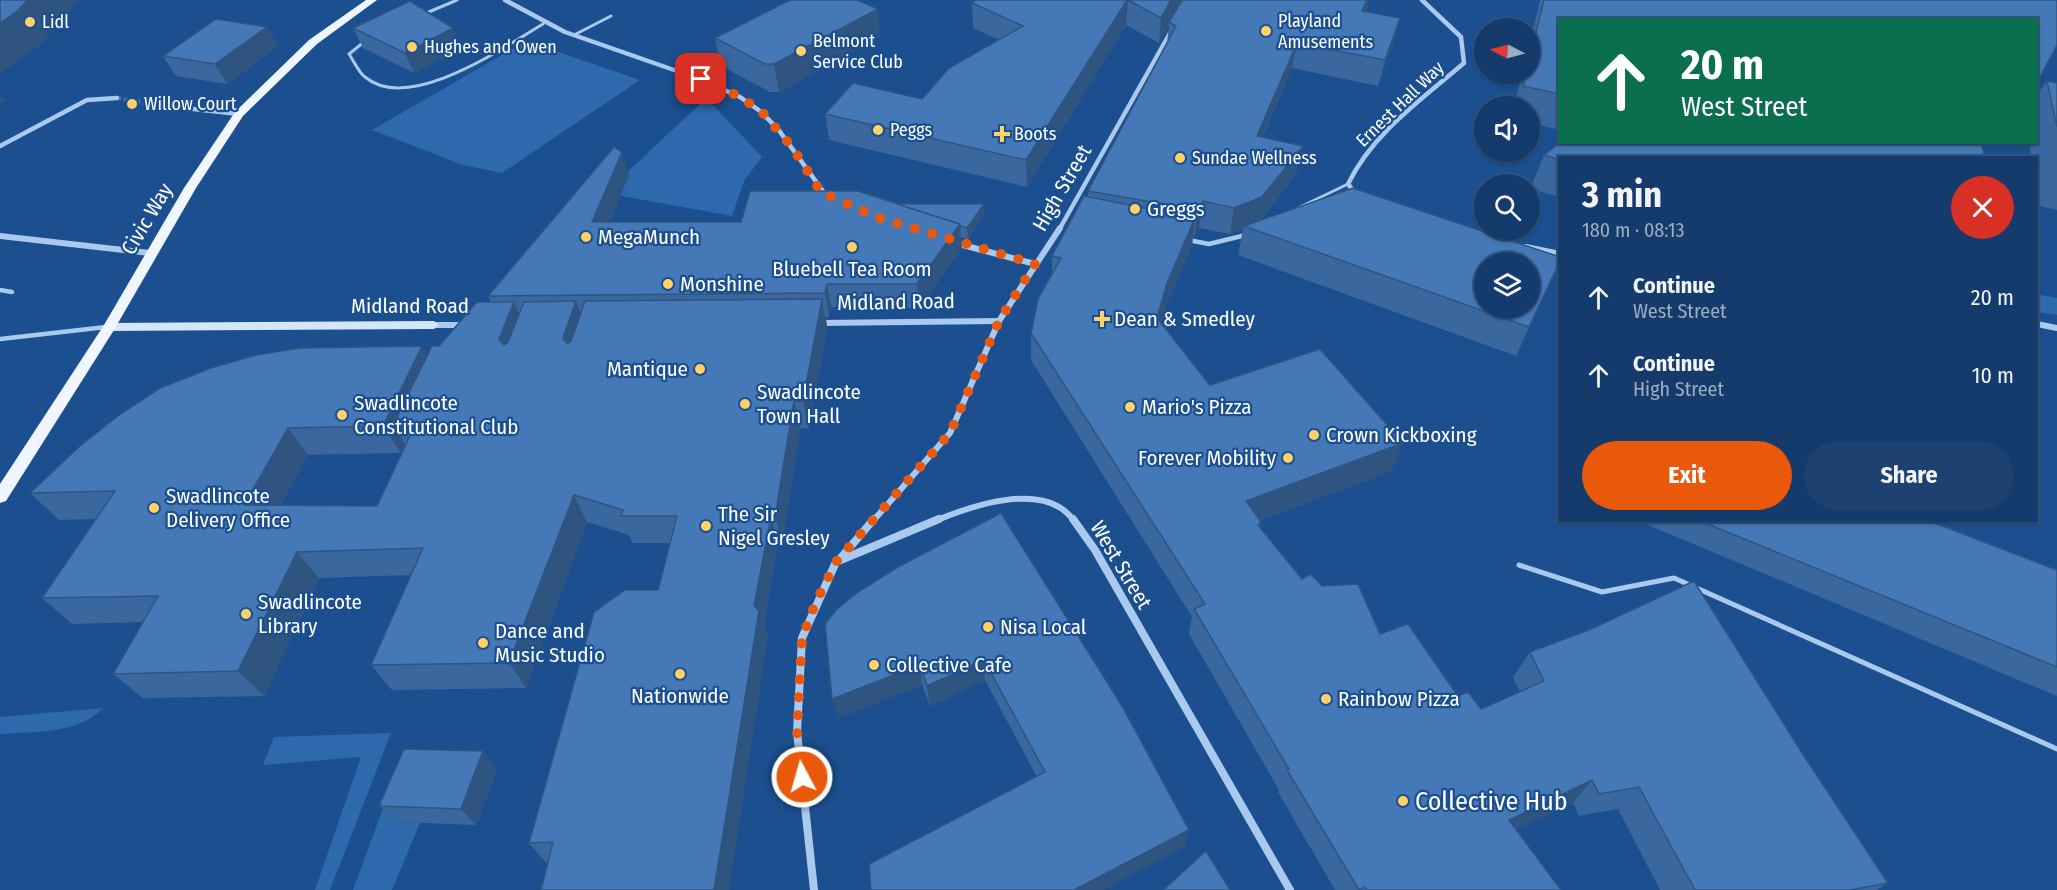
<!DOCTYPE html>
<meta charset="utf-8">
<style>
body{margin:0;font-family:"Fira Sans Condensed",sans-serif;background:#1d4271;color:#f1f3f6;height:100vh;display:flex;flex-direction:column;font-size:22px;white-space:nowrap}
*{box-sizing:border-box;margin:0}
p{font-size:20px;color:#9dadc1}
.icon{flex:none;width:33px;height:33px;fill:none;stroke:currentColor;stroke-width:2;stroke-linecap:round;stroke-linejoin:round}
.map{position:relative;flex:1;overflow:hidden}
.drawer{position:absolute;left:1558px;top:156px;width:480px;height:366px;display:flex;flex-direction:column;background:#143b6b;border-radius:0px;box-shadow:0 2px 4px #0004,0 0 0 2px #33557e}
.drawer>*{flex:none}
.banner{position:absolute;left:1558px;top:18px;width:480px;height:126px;border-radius:0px;box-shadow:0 2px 4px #0004,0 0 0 2px #33557e;background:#0b6e4f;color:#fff;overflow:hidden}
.needle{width:39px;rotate:276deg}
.tools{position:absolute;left:1474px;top:18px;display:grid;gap:12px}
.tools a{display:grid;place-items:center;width:66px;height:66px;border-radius:50%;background:#143b6b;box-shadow:0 2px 4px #0004,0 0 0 2px #33557e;font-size:30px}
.pin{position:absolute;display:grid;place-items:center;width:51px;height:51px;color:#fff;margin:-26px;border-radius:12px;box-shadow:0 3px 9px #0006}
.me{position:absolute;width:66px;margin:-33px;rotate:354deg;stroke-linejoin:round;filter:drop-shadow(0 0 4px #0008)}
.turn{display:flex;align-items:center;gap:21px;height:126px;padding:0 24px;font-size:27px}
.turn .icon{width:78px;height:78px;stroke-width:2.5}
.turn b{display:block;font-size:42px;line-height:51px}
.round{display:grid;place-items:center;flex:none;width:63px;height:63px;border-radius:32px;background:#1d4271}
.summary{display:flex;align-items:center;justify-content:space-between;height:102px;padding:0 24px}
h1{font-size:36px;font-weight:700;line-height:45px}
.primary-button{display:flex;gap:12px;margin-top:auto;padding:12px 24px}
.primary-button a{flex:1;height:69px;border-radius:36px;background:#ea580c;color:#fff;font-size:24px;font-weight:700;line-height:69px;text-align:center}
.primary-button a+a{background:#1d4271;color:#f1f3f6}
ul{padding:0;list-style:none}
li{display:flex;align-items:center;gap:18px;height:78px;padding:0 24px}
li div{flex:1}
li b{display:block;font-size:22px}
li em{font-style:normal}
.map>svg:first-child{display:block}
.green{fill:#2e69ad}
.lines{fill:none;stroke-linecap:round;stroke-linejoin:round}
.street-tunnel{stroke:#3d69a0;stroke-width:4.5;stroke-dasharray:4.5 2;stroke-linecap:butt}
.lane-far2{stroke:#a9c9ee;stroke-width:3}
.lane-far1{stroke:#a9c9ee;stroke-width:4.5}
.lane{stroke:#a9c9ee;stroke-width:5}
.street-far2{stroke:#a9c9ee;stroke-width:4.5}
.street-far1{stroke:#a9c9ee;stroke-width:6}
.street{stroke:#a9c9ee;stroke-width:8}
.secondary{fill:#d6e6fa;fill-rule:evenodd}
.primary{fill:#f0f6ff;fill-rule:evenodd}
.wall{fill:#3a679d;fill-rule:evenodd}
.shaded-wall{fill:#305480}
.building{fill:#4478b7;stroke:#305480;stroke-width:1.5;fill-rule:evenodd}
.route{stroke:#ea580c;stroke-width:10;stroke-dasharray:0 18}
.poi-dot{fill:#ffd166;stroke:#1b4f8f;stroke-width:2}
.labels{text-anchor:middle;stroke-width:4.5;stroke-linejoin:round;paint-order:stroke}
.far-poi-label{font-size:18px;fill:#fff;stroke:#1b4f8f;text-anchor:start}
.far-street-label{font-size:18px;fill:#fff;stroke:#1b4f8f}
.street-label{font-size:21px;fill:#fff;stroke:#1b4f8f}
.poi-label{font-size:21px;fill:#fff;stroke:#1b4f8f;text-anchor:start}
.near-poi-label{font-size:26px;fill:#fff;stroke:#1b4f8f;text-anchor:start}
</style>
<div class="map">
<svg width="2057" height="890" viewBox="0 0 2057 890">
<rect width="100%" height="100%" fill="#1b4f8f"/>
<g class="green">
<polygon points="526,41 640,80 502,173 463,165 372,130"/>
<polygon points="703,101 714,106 762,157 744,181 732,216 605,193"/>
<polygon points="2037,294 2057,298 2057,315 2037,312"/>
<path d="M 103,708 C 77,735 35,731 0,734 L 0,717 Z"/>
<polygon points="391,733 330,890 315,890 361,757 263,765 274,737"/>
<polygon points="396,773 397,822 420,823 392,890 353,890"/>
</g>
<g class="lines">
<polyline class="street-tunnel" points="117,98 157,105"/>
<g class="lane-far2">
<polyline points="424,14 457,0"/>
<polyline points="574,35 611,16"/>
<path d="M 364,42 L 349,54 C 354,61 358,72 365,77 C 409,114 504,47 543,24"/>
<polyline points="1296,209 1348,184"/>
</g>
<g class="lane-far1">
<polyline points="1188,240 1209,244 1246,235"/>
<polyline points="0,290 12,292"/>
<polyline points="0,339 106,327"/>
</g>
<polyline class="lane" points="1519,565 1602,592 1674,578 2057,749"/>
<g class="street-far2">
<polyline points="505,0 565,32 697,78 740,97 760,111 778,129 825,194"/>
<polyline points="157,105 239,114"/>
<polyline points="0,146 87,100 117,98"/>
<path d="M 1355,193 L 1348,184 C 1373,133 1422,99 1464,63 L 1461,37 L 1422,0"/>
<polyline points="1059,230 1170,33"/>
</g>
<g class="street-far1">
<polyline points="0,236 150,253"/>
<polyline points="955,243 1035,264"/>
<polyline points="1526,247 1560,254"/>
<polyline points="818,323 999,321"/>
<polyline points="2037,324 2057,328"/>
<polyline points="434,325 463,325"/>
<polyline points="873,521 950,433 999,321 1060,228"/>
<path d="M 935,521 C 973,505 1046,480 1074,521"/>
</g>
<g class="street">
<polyline points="1073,519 1095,550 1290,890"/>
<polyline points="839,560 874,519"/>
<polyline points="814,890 797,732 802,638 836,562 939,519"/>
</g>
<polygon class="secondary" points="434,321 439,325 434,329 109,331 104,327 109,323"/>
<polygon class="primary" points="366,0 377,0 317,44 243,116 196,188 114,330 6,501 0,503 0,484 104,325 184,188 235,112 309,40"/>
</g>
<g class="wall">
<polygon points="976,0 1369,0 1366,12 1400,18 1393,43 1378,86 1292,68 1263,137 1297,172 1260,221 1560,261 1516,356 1238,255 1243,229 1230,234 1199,228 1194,237 1193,236 1192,245 1164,310 1161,322 1210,385 1392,471 1260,520 1261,522 1260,527 1302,579 1322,586 1458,696 1481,709 1520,692 1513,677 1530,652 1806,759 1888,883 1877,890 1660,890 1618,809 1579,816 1573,803 1516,829 1561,890 1335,890 1278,792 1279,790 1189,634 1192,617 1031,360 1031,333 1052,275 1052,256 1088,197 1088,191 1167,43 1169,25 1159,43 1126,25 1027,187 829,140 825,114 922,99 999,40 973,28 972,3"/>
<polygon points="1540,0 2057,0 1560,20 1560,130 1530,123 1530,106 1514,106 1522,74 1530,74 1530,41"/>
<polygon points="267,27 278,46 227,84 176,76 163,56"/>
<polygon points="353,28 462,48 414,73 363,48"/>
<polygon points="880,36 779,92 770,92 721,66 715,38"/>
<polygon points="2047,81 2057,83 2057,210 2040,206 2037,188 2037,158 2031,158 2029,142 2037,142 2037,94"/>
<polygon points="1544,155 1560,158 1560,197 1530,189"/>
<path d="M 629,175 L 610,222 L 741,222 L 897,204 L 984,204 L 984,215 L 968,239 L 961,237 L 962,248 L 919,308 L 831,307 L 829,317 L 826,317 L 827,327 L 809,428 L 800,428 L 782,543 L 778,543 L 764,625 L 768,637 L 547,864 L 529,843 L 658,590 L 670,543 L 633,543 L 629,535 L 587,522 L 526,688 L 392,690 L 371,665 L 411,575 L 319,578 L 264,696 L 143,698 L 113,674 L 143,622 L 72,624 L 42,598 L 96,519 L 59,520 L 30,493 L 422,346 L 427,356 L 491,302 L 488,296 ZM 405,444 L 406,445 L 377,506 L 281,505 L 308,455 L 401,453 Z"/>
<polygon points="1636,520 1927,520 2057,570 2057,696"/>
<polygon points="898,567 1185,847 1037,777 985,680 930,706 922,685 838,718"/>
<polygon points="497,769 476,825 397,822 379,806"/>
</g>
<g class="shaded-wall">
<polygon points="28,0 80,0 40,45 0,74 0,23"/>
<polygon points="1128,0 1126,25 1027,187 1026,160"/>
<polygon points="1171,0 1183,0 1169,22 1169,25 1159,43 1161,18"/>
<polygon points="1367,0 1369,0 1366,15 1362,11"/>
<polygon points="878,9 880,36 779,92 774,64"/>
<polygon points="1400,18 1393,43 1378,86 1385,60"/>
<polygon points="267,27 278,46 227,84 215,64"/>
<polygon points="453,28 462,48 414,73 405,53"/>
<polygon points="1297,43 1292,68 1252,162 1257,136"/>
<polygon points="0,92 6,100 0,103"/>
<polygon points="1303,146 1297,172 1257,224 1244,226 1243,229 1230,234 1234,208"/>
<polygon points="622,152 629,175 601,245 592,222"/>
<polygon points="1203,201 1199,228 1194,237 1198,210"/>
<polygon points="984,204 984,215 968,239 967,228"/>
<polygon points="1195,218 1192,245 1164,310 1154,346 1157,318 1167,283"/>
<polygon points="960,224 962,248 919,308 917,284"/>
<polygon points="827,284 831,307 829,317 825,293"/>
<polygon points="822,299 827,327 809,428 803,401"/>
<polygon points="576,301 587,329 575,366 563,338"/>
<polygon points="514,302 526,330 513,367 499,339"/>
<polygon points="422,346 437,374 393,425 405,444 401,453 383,426"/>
<polygon points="794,401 800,428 782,543 775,517"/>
<polygon points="288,428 308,455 267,532 244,505"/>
<polygon points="1403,443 1392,471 1240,527 1246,501"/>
<polygon points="574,495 587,522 526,688 509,663"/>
<polygon points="771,517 778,543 764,625 768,637 729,890 714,890 754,606"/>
<polygon points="297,552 319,578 264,696 238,671"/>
<polygon points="984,660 985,680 930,706 927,686"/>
<polygon points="920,665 922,685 838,718 832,699"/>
<polygon points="483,751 497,769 476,825 461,809"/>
<polygon points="1592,780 1573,803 1492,841 1509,820"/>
<polygon points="1189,830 1185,847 1103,890 1074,890"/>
</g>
<g class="building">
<polygon points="0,0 28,0 16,12 0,23"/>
<polygon points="790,0 857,0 878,9 774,64 765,64 715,38"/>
<polygon points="976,0 1127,0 1026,160 825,114 853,83 922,99 949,68 1023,26 972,3"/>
<polygon points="1128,0 1171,0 1161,18"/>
<polygon points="1182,0 1367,0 1362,11 1400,18 1385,60 1297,43 1257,136 1303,146 1262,197 1234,208 1203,201 1198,210 1088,191 1176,26 1169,22"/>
<polygon points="1544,0 2057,0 2057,45 2037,83 2037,20 1560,20 1560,94 1523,86 1526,74 1530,74 1530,57"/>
<polygon points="410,1 453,28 405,53 353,28"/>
<polygon points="216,19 267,27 215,64 163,56"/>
<polygon points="2047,81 2057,83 2057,127"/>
<polygon points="1561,142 1981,142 1985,158 1560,158 1560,160 1544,155"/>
<polygon points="614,147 622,152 592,222 741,222 750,191 858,191 960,224 917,284 827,284 825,293 488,296"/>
<path d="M 1353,188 L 1560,257 L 1560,261 L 1529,327 L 1244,226 ZM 1485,262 L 1530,262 L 1530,308 L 1485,308 Z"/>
<polygon points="1084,196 1195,218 1167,283 1157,318 1210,385 1320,349 1403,443 1246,501 1261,522 1258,525 1302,579 1311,574 1322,586 1358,584 1380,634 1408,624 1458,696 1468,692 1481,709 1544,681 1530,652 1591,629 1694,581 1806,759 1888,883 1850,890 1695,890 1639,787 1599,794 1592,780 1509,820 1561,890 1367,890 1365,887 1359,890 1287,770 1289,769 1194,609 1205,604 1031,333 1038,299 1061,258 1052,256"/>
<polygon points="897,204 984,204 967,228 960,226 960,224"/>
<polygon points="822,299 803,401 794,401 775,517 771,517 754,606 759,611 714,890 541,890 553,842 529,843 594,612 625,590 658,590 677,516 621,516 623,510 574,495 509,663 371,665 423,548 297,552 238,671 113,674 158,596 42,598 115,491 30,493 80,446 119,415 160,388 211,368 256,355 300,348 422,346 383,426 288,428 244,505 377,506 415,425 393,425 432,346 439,346 477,302 514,302 499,339 504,345 508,342 524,302 576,301 563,338 567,344 571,341 585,301"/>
<polygon points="1001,513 1122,706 1189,830 1074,890 871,890 869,864 1045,772 984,660 927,686 920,665 832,699 825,624 837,609 858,592 898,567"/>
<polygon points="1698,520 1927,520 2057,570 2057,667"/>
<polygon points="404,749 483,751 461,809 379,806"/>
<polygon points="1206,851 1230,890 1163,890"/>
</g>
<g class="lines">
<polyline class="route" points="701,79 740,97 762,112 792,147 821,192 879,218 1035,264 999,321 950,433 836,562 815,604 802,638 797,732 802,777"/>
</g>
<g class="poi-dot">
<circle cx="30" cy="22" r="6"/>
<circle cx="1266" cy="31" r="6"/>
<circle cx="412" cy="47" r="6"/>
<circle cx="801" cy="51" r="6"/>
<circle cx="132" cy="104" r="6"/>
<circle cx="878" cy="130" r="6"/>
<path d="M999 125h6v6h6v6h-6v6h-6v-6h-6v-6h6z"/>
<circle cx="1180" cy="158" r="6"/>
<circle cx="1135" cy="209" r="6"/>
<circle cx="586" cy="237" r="6"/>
<circle cx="852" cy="247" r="6"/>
<circle cx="668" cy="284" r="6"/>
<path d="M1099 310h6v6h6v6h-6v6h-6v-6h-6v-6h6z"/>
<circle cx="700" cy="369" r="6"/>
<circle cx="745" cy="404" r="6"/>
<circle cx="1130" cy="407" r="6"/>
<circle cx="342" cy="415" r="6"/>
<circle cx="1314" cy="435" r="6"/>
<circle cx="1288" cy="458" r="6"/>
<circle cx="154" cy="508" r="6"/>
<circle cx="706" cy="526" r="6"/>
<circle cx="246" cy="614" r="6"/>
<circle cx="988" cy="627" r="6"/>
<circle cx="483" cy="643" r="6"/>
<circle cx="874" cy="665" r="6"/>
<circle cx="680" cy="674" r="6"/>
<circle cx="1326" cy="699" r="6"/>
<circle cx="1403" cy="801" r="6"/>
</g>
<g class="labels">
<g class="far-poi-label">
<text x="1278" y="27">Playland<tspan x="1278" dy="21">Amusements</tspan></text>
<text x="42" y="28">Lidl</text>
<text x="813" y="47">Belmont<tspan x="813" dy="21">Service Club</tspan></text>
<text x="424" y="53">Hughes and Owen</text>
<text x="144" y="110">Willow Court</text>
<text x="890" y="136">Peggs</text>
<text x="1014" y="140">Boots</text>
<text x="1192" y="164">Sundae Wellness</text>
</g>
<g class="far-street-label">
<text transform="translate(1400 104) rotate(-44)" y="6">Ernest Hall Way</text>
</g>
<g class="street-label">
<text transform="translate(1062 188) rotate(-60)" y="7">High Street</text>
<text transform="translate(147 219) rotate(-59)" y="7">Civic Way</text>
<text transform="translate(896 302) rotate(-1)" y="7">Midland Road</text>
<text x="410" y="313">Midland Road</text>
<text transform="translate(1121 565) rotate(59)" y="7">West Street</text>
</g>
<g class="poi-label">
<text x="1147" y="216">Greggs</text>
<text x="598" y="244">MegaMunch</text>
<text x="852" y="276" text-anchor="middle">Bluebell Tea Room</text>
<text x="680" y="291">Monshine</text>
<text x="1114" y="326">Dean &amp; Smedley</text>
<text x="688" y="376" text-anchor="end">Mantique</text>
<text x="757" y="399">Swadlincote<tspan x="757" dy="24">Town Hall</tspan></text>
<text x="354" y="410">Swadlincote<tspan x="354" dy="24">Constitutional Club</tspan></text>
<text x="1142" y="414">Mario's Pizza</text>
<text x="1326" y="442">Crown Kickboxing</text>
<text x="1276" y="465" text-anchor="end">Forever Mobility</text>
<text x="166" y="503">Swadlincote<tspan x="166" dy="24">Delivery Office</tspan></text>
<text x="718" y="521">The Sir<tspan x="718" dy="24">Nigel Gresley</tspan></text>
<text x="258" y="609">Swadlincote<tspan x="258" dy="24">Library</tspan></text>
<text x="1000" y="634">Nisa Local</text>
<text x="495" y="638">Dance and<tspan x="495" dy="24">Music Studio</tspan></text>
<text x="886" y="672">Collective Cafe</text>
<text x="680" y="703" text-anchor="middle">Nationwide</text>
<text x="1338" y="706">Rainbow Pizza</text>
</g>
<g class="near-poi-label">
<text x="1415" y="810">Collective Hub</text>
</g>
</g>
</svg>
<div class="tools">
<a><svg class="needle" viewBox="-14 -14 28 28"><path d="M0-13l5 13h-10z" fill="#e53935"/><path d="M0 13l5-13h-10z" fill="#9dadc1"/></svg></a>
<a><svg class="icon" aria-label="sound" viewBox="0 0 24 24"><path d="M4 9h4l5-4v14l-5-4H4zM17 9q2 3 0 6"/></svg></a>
<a><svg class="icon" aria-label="search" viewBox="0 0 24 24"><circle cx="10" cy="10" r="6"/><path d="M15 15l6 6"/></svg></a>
<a><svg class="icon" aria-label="layers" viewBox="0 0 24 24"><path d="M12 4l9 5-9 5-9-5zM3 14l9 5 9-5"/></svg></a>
</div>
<div class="pin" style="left:701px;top:79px;background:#d93025"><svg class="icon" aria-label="arrive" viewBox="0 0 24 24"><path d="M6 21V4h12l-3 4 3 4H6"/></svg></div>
<svg class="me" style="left:802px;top:777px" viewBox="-20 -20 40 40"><circle r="17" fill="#ea580c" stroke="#fff" stroke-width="3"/><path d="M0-11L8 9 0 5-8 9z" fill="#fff"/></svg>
<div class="banner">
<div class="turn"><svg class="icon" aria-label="ahead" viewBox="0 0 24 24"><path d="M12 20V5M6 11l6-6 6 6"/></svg><div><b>20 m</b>West Street</div></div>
</div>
<section class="drawer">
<div class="summary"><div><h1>3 min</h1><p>180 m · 08:13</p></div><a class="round" style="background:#d93025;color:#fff"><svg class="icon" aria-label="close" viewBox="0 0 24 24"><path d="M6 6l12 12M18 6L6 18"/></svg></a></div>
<ul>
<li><svg class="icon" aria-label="ahead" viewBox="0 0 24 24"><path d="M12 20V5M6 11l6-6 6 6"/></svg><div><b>Continue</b><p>West Street</p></div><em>20 m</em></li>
<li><svg class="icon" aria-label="ahead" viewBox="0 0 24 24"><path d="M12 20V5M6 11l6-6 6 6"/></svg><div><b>Continue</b><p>High Street</p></div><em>10 m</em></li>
</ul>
<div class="primary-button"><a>Exit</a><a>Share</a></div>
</section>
</div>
